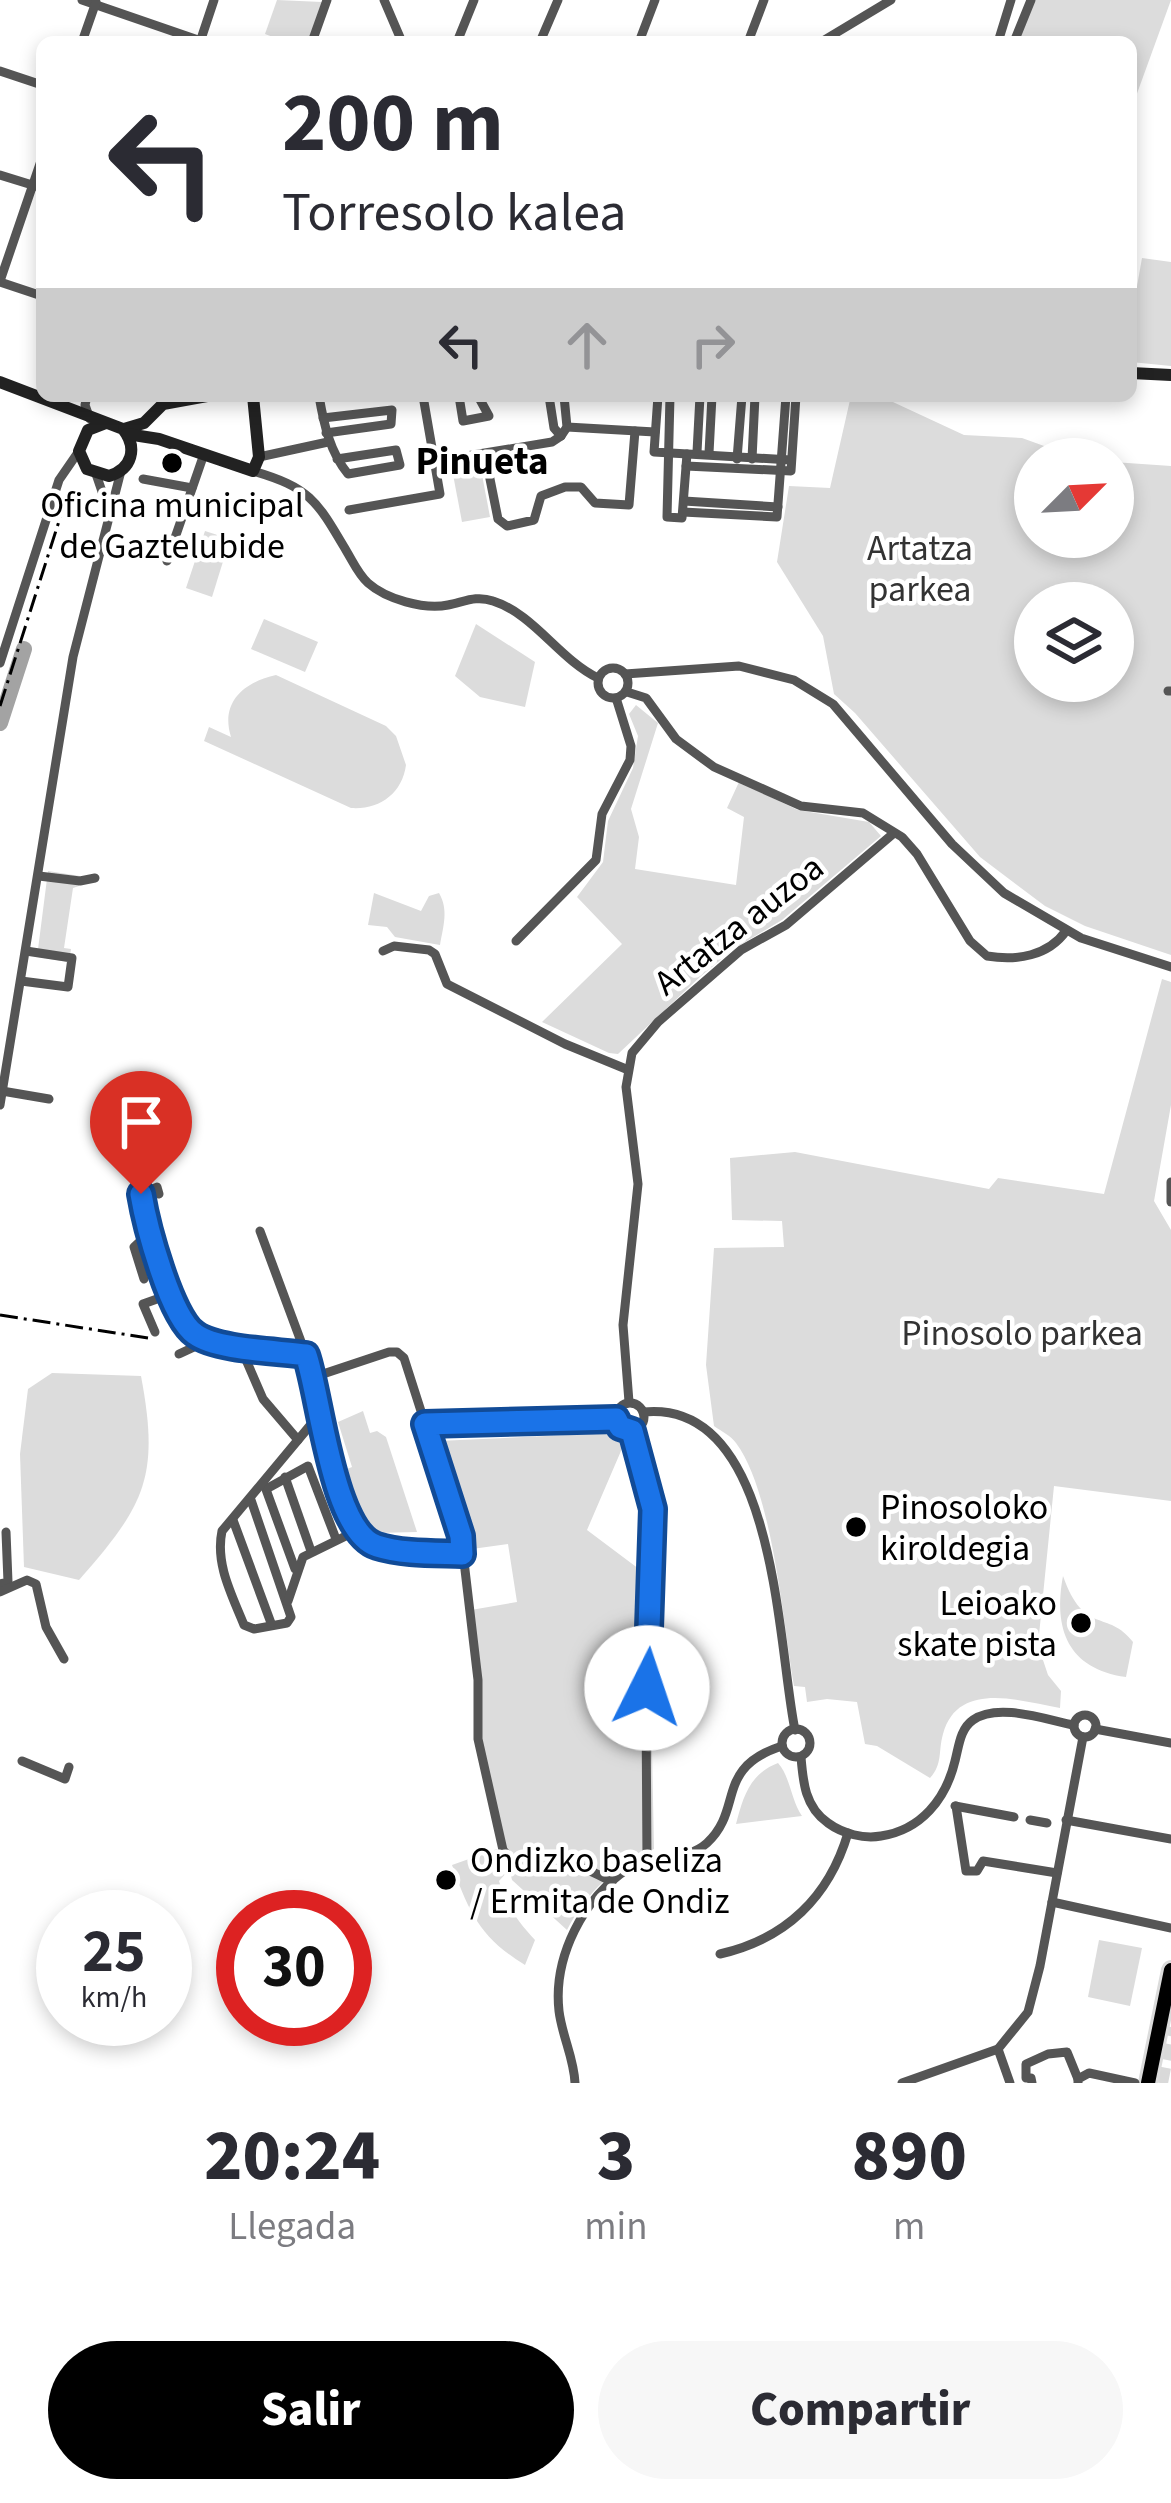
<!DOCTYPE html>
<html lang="es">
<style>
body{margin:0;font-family:"Source Sans 3",sans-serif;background:#f7f7f7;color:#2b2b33;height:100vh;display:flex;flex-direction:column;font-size:45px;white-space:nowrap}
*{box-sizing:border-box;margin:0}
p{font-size:39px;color:#7c7c81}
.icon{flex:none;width:66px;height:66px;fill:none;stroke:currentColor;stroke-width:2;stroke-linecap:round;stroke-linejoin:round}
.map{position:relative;height:2083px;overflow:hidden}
.panel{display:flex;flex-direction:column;background:#fff;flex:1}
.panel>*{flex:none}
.banner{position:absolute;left:36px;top:36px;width:1101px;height:366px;border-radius:18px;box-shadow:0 6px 18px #0003;background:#fff;color:#2b2b33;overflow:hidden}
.needle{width:78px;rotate:66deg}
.buttons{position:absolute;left:1014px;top:438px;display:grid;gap:24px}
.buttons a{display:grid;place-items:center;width:120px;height:120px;border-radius:50%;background:#fff;box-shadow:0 6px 18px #0003;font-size:60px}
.speed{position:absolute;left:36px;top:1890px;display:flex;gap:24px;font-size:60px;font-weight:700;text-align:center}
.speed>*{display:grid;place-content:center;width:156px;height:156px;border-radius:50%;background:#fff;box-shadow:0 6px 18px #0003;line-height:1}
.speed small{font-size:30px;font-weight:400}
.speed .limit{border:18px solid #d22;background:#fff;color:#111}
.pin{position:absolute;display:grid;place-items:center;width:102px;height:102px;color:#fff;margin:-123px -51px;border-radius:50% 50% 50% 0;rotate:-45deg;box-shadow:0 0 12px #0007}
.pin .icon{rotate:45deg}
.me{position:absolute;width:132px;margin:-66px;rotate:4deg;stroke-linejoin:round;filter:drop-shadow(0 0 9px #0008)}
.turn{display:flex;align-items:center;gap:42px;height:252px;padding:0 48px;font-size:54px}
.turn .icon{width:156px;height:156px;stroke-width:2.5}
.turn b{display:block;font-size:84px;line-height:102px}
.lanes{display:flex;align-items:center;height:114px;padding:0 48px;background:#0003;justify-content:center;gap:60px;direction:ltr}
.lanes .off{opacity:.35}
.eta{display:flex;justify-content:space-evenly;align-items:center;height:204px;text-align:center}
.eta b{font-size:72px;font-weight:800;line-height:84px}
.action{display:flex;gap:24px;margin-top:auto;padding:24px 48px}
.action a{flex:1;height:138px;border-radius:72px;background:#000;color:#fff;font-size:48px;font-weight:800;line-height:138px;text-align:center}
.action a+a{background:#f7f7f7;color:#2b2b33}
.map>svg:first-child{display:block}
.green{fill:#dcdcdc;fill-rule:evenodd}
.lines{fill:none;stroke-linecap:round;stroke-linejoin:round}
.river{stroke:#a3a3a3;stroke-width:16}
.highway-tunnel{stroke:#d9d9d9;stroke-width:16;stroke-dasharray:16 8;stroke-linecap:butt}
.primary-casing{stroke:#dbdbdb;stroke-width:20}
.street{stroke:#555;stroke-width:9}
.secondary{stroke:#222;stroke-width:12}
.primary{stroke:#000;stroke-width:14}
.rail{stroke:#000;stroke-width:3;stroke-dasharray:18 6 3 6;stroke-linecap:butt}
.route-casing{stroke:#114b97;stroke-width:30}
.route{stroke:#1a73e8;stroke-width:21}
.poi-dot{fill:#000;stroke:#fff;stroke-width:4.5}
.labels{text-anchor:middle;stroke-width:9;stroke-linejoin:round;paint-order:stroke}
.poi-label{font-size:36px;fill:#000;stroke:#fff;text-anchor:start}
.park-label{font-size:36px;fill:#333;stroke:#fff}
.street-label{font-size:36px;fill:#000;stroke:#fff}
.neighbourhood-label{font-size:39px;font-weight:bold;fill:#000;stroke:#fff}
</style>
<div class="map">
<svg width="1171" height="2083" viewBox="0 0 1171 2083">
<rect width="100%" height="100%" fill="#fff"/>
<g class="green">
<polygon points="277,0 322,2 308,42 286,42 265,34"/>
<polygon points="1035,0 1171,0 1131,110 1131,42 1016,42"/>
<polygon points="1142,258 1171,262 1171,366 1131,362 1131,320"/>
<path d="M 856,396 L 880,396 L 964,435 L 1022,438 L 1080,459 L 1035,459 L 1035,537 L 1113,537 L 1113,462 L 1171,466 L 1171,955 L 1085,926 L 1045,906 L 980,857 L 855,713 L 834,694 L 823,636 L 777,562 L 789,486 L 830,488 L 850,400 ZM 1035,603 L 1113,603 L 1113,681 L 1035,681 Z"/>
<polygon points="480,464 490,517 462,522 452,469"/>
<polygon points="205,531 230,539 212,597 186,588"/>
<polygon points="264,619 318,642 305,672 251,649"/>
<polygon points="476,624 535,662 525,707 480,697 455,676"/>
<path d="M 276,675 L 386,726 L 396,736 L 406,765 C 402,794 379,810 351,808 L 204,741 L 209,727 L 231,737 C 220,702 244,682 276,675 Z"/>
<polygon points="636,705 658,723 631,809 639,837 635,869 736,885 744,817 727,808 739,782 798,810 869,822 881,836 782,920 735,948 701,976 618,1054 609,1053 542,1022 622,944 577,897 603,862 608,821 633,768 638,736 629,714"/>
<polygon points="48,871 80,876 79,886 73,888 64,948 71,949 69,962 37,957"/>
<path d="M 374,893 L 421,911 L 429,896 L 439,893 C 449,910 443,927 440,945 L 395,937 L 387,927 L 368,925 Z"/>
<path d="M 1162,979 L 1171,982 L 1171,1105 L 1154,1201 L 1171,1230 L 1171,1501 L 1054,1486 L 1038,1645 L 1048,1675 L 1061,1691 L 1060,1708 C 1020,1701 958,1680 943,1734 C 938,1751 943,1764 930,1778 L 877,1746 L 865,1744 L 857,1702 L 827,1699 L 807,1702 L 805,1687 L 794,1686 C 783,1623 773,1493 736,1443 C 731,1436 721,1431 714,1426 L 706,1365 L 714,1248 L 784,1247 L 782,1221 L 732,1220 L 730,1158 L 795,1152 L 989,1189 L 998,1178 L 1104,1194 Z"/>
<path d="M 52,1373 L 141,1376 C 160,1477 145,1505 79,1580 L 24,1567 L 20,1454 L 28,1389 Z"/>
<polygon points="363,1411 370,1433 377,1431 386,1437 417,1532 375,1533 365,1526 342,1471 352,1467 338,1422"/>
<path d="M 612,1433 L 627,1437 L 587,1530 L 643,1572 L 650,1649 L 654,1849 C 616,1865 586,1893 567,1930 L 512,1880 L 478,1739 L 471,1610 L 517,1602 L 508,1544 L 472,1549 L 438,1441 Z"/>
<path d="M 1063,1576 C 1084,1636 1108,1609 1133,1642 L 1126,1677 C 1068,1669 1053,1629 1063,1576 Z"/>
<path d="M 778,1763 C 790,1776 791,1800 802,1816 L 736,1824 C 743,1798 749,1774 778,1763 Z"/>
<path d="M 497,1849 L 508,1871 L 499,1881 C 506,1905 518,1922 535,1940 L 525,1965 C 480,1938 468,1910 452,1865 Z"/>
<polygon points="1099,1940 1142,1948 1130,2006 1088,1997"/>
</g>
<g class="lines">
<polyline class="river" points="0,723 24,649"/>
<polyline class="highway-tunnel" points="1160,2083 1171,2027"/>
<defs>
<polyline id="primary" points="1148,2083 1171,1970"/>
</defs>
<use href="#primary" class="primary-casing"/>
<g class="street">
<polyline points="82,0 201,41"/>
<polyline points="384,0 402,42"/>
<polyline points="82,42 96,2"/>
<polyline points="200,42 214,0"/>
<polyline points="312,42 327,0"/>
<polyline points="457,42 474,0"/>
<polyline points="540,42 558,0"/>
<polyline points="639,42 655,0"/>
<polyline points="748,42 764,0"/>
<polyline points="821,42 891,0"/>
<polyline points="998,42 1011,0"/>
<polyline points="1014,42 1031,0"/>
<polyline points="0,71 42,85"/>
<polyline points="0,175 42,188"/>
<polyline points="0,281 42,158"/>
<polyline points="0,282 42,296"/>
<polyline points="87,396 85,405 90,419"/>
<path d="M 319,396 C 324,425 330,452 348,474 L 400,465 L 396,450 L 337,459"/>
<polyline points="459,396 463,421 489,416 478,396"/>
<polyline points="549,396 554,428 561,436 567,427 564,396"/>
<polyline points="658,396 654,452 791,460"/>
<polyline points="670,396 667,517 682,518 687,454"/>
<polyline points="323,418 392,410 391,424 326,433"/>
<polyline points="567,427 655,432"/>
<polyline points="697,452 700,396"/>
<polyline points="709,453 712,396"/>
<polyline points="485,454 498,519 507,526 534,520 541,496 565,487 581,487 595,503 629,505 635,431"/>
<polyline points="259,457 328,442"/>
<polyline points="737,459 742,396"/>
<polyline points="752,459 755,396"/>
<polyline points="436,461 552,442 561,436"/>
<polyline points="686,466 791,471 796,396"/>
<path d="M 253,471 C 311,488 317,501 347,552 C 353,562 359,575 368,583 C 386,599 424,610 448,605 C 464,602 476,595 493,601 C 534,614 559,659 598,678"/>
<polyline points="96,474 108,509"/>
<polyline points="143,479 192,488"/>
<polyline points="684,501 778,507"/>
<polyline points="349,510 440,494 423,396"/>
<polyline points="683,512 777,517 786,396"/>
<polyline points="167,561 204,454"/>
<polyline points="0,663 59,480 79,451"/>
<circle cx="613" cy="683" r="15"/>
<polyline points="625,674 739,666 794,680 833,704 952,844 1004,893 1081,938 1171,967"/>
<polyline points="1168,691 1171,691"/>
<path d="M 627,692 L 646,698 L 676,739 L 714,767 L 801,806 L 863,813 L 902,837 L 917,854 L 970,941 L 987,956 C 1017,961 1048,956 1066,931"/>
<polyline points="39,876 80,881 95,878"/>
<polyline points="516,941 596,860 602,814 630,760 631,746 617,701"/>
<polyline points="383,951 394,946 429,950 435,954 447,984 565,1044 626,1069"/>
<polyline points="21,981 68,987 72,958 26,951"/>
<polyline points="2,1091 49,1099"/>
<polyline points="0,1105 73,657 121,471"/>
<polyline points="1171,1182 1171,1202"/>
<path d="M 159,1194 L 157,1187 L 141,1194 C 146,1224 170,1317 195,1334 C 216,1350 278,1351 306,1355 C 321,1396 331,1518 368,1542 C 387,1554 439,1553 462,1554"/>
<polyline points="260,1231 306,1355"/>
<polyline points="144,1279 134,1247 148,1234"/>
<polyline points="155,1332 143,1304 171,1294"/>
<polyline points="240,1346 263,1399 298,1440"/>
<polyline points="179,1354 207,1341"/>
<path d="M 314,1377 L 389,1352 L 397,1352 L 404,1358 L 461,1536 L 478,1680 L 478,1739 L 503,1850 C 520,1873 552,1862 576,1866 C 589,1869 601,1876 612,1882"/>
<polyline points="629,1402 623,1325 638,1184 626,1087 632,1053 658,1022 741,950 786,925 894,833"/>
<circle cx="630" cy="1417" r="14"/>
<path d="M 643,1412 C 777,1398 777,1643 795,1730"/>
<polyline points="425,1424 616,1419"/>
<polyline points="632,1431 654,1509 646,1704 647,1860"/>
<polyline points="285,1477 311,1551"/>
<polyline points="264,1484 295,1569"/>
<polyline points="268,1488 308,1466 336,1539"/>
<path d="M 251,1500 L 291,1617 L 287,1623 L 254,1629 L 244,1625 C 232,1595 215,1564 222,1531 L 318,1416"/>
<polyline points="233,1520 271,1623"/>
<polyline points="0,1584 8,1582 6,1532"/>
<polyline points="0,1592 27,1580 36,1584 46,1627 64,1659"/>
<polyline points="288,1601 303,1557 356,1531"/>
<circle cx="1085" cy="1726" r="11"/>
<circle cx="796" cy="1743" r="14"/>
<polyline points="1095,1729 1171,1743"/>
<path d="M 801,1757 C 803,1782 805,1807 828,1823 C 843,1834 864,1839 881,1836 C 921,1830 946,1799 955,1761 C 959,1746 960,1729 973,1720 C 998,1702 1047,1720 1074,1725"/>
<polyline points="22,1761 65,1779 69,1767"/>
<polyline points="955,1806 1014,1817"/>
<polyline points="956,1806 966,1871 977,1871 983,1861 1057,1873"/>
<polyline points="1030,1820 1047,1823"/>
<polyline points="1066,1820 1171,1839"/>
<polyline points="1052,1902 1171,1928"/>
<path d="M 720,1954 C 786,1939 829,1897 848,1833"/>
<polyline points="998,2049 1010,2083"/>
<path d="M 575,2083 C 574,2058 562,2036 559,2011 C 553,1957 583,1898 629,1868 C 653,1853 685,1863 707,1843 C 744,1809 714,1768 782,1746"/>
<polyline points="902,2083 998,2049 1028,2012 1040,1966 1083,1737"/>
<polyline points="1032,2083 1031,2078 1026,2078 1026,2064 1048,2054 1067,2052 1078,2079"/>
<polyline points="1078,2083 1078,2079 1089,2073 1135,2083"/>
</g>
<g class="secondary">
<polyline points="1131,373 1171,375"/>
<path d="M 0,382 L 123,429 C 138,448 132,469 109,476 L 87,469 L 79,451 L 88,430 L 106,423"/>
<polyline points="124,429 144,423 163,404 207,396"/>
<polyline points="127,434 159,439 253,471 259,457 253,396"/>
</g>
<use href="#primary" class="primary"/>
<g class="rail">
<polyline points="0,706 68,493"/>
<polyline points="0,1315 148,1338"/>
</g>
</g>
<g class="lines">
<defs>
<path id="route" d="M 141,1194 C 146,1224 170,1317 195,1334 C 216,1350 278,1351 306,1355 C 320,1394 332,1532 377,1546 C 402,1554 435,1553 462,1554 L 461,1536 L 425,1424 L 616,1419 L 620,1427 L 632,1431 L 653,1509 L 647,1688"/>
</defs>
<use href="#route" class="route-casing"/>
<use href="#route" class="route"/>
</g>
<g class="poi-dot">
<circle cx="172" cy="463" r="12"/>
<circle cx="856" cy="1527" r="12"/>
<circle cx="1081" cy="1623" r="12"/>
<circle cx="446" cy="1880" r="12"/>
</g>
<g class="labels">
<g class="poi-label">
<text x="172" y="517" text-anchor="middle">Oficina municipal<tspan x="172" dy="41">de Gaztelubide</tspan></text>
<text x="880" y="1519">Pinosoloko<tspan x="880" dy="41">kiroldegia</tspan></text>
<text x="1057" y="1615" text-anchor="end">Leioako<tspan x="1057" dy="41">skate pista</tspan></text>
<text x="470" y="1872">Ondizko baseliza<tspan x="470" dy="41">/ Ermita de Ondiz</tspan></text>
</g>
<g class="park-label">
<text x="920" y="560">Artatza<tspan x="920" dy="41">parkea</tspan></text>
<text x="1022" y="1345">Pinosolo parkea</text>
</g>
<g class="street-label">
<text transform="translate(738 924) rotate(-38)" y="13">Artatza auzoa</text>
</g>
<g class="neighbourhood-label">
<text x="482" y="474">Pinueta</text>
</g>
</g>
</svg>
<div class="buttons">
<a><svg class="needle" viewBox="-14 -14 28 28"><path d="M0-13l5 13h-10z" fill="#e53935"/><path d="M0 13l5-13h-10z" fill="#7c7c81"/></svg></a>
<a><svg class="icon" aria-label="layers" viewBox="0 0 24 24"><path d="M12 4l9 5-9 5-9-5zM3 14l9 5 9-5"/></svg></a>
</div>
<div class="speed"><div>25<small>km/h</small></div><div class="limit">30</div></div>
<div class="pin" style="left:141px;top:1194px;background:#d93025"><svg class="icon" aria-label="arrive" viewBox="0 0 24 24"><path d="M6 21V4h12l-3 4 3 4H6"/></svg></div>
<svg class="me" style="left:647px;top:1688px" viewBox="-20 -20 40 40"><circle r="19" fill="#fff"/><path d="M0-13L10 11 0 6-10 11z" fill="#1a73e8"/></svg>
<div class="banner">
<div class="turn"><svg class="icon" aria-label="left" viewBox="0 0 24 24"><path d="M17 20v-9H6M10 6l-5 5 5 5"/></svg><div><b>200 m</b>Torresolo kalea</div></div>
<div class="lanes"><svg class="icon" aria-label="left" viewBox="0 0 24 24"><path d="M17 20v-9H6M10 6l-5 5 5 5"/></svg><svg class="icon off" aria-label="ahead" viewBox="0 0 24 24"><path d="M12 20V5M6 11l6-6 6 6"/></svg><svg class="icon off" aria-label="right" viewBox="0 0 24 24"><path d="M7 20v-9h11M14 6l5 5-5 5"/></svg></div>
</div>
</div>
<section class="panel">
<div class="eta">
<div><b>20:24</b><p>Llegada</p></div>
<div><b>3</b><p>min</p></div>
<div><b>890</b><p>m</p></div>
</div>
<div class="action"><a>Salir</a><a>Compartir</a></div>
</section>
